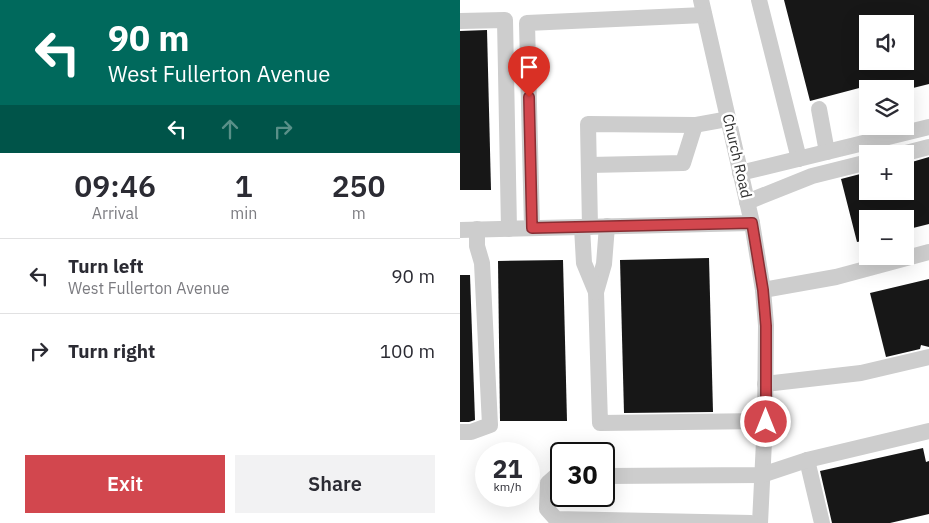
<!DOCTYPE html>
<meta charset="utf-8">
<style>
body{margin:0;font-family:"IBM Plex Sans",sans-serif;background:#f2f2f3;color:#2b2b33;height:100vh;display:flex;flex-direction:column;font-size:19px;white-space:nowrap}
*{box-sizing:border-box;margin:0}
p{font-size:16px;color:#7c7c81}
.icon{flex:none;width:28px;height:28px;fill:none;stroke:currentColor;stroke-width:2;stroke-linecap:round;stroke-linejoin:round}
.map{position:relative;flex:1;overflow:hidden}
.sheet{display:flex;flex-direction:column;background:#fff;width:460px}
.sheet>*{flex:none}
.hud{background:#00695c;color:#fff;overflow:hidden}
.tools{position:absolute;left:399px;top:15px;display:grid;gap:10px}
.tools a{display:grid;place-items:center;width:55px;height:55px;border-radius:0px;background:#fff;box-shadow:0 5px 20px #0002;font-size:25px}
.speed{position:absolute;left:15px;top:442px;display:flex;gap:10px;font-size:25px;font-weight:700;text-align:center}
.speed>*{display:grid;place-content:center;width:65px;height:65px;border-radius:50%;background:#fff;box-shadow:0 5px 20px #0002;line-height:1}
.speed small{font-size:12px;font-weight:400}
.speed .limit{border:2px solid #111;border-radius:8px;background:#fff;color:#111}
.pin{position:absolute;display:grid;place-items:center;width:42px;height:42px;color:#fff;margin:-51px -21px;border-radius:50% 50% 50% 0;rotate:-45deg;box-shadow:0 0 5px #0007}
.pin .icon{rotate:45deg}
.me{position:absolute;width:55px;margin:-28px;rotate:0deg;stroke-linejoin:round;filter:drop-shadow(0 0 4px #0008)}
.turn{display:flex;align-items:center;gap:18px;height:105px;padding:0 25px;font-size:22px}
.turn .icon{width:65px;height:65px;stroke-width:2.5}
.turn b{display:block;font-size:35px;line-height:42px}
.lanes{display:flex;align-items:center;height:48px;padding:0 25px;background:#0003;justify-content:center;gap:25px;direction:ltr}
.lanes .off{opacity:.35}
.eta{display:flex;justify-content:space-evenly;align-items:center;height:85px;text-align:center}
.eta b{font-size:30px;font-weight:600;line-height:35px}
.action{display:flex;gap:10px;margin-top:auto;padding:10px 25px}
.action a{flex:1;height:58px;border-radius:0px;background:#d2474e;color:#fff;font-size:20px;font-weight:600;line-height:58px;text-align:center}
.action a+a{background:#f2f2f3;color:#2b2b33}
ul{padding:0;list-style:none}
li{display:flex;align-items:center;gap:15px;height:75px;padding:0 25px;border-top:1px solid #e1e1e2}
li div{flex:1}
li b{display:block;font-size:19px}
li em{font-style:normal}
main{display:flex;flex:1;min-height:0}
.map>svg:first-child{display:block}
.building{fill:#171717;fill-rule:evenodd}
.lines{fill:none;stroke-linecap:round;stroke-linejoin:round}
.minor{stroke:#cdcdcd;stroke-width:16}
.route-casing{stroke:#882e33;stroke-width:12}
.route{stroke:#d2474e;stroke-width:9}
.labels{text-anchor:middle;stroke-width:5;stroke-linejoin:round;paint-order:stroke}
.street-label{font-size:15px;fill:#303030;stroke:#fff}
</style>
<main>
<section class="sheet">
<div class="hud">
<div class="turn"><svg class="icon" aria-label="left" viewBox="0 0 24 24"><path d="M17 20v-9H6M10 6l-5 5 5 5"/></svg><div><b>90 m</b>West Fullerton Avenue</div></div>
<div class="lanes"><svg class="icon" aria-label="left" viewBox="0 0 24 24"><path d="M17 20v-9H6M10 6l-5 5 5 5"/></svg><svg class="icon off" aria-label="ahead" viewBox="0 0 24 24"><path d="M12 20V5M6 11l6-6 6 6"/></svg><svg class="icon off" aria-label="right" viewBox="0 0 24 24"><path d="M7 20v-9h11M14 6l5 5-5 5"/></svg></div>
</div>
<div class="eta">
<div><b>09:46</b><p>Arrival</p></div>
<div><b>1</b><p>min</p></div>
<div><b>250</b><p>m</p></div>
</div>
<ul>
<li><svg class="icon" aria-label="left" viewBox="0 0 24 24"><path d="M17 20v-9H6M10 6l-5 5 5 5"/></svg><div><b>Turn left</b><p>West Fullerton Avenue</p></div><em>90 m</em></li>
<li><svg class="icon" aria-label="right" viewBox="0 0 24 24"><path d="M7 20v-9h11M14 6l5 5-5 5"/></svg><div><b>Turn right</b></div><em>100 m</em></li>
</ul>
<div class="action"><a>Exit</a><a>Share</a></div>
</section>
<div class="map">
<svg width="469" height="523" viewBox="0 0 469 523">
<rect width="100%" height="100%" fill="#fff"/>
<g class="building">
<path d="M 324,0 L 469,0 L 469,84 L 449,89 L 403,87 L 350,101 ZM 408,24 L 445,24 L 445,61 L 408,61 Z"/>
<polygon points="27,30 31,190 0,190 0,31"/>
<polygon points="469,157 469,224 445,230 445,219 408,219 408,240 397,242 381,179 408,172 408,191 445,191 445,164"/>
<polygon points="249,258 253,412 164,413 160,260"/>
<polygon points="103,260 107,421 40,421 38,261"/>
<polygon points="0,275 10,275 15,420 9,422 0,422"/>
<polygon points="469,279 469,347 461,345 460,349 426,357 410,293"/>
<polygon points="463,448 466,462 469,461 469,514 430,523 372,523 360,471"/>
</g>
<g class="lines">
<g class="minor">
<polyline points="241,0 292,223 303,290 306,325 305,421 300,523"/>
<polyline points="299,0 339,159"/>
<polyline points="0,21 45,20 49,229"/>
<polyline points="359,109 367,152"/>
<polyline points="442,154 469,147"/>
<polyline points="129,165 223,163 235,125"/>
<polyline points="280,173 469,127"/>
<polyline points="287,202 352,176 408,162"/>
<polyline points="147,226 144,264 136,292 140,423 305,421"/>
<polyline points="122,227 124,263 136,292"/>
<polyline points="130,227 128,124 235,125 268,119"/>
<polyline points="72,228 67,23 244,15"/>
<polyline points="0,230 292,223"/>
<polyline points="303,290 376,277 469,252"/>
<polyline points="305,384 401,373 469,357"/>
<polyline points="0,432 11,432 30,425 22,263 17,246 17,229"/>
<polyline points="347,460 362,523"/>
<polyline points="101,476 96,476 88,483 87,509 96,519 291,523"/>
<polyline points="144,476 302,475 347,460 469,431"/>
</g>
</g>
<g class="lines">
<defs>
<polyline id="route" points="69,97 72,228 292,223 303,290 306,326 306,422"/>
</defs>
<use href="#route" class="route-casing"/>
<use href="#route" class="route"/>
</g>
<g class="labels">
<g class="street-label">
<text transform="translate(277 156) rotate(77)" y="5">Church Road</text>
</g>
</g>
</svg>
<div class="tools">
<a><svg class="icon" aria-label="sound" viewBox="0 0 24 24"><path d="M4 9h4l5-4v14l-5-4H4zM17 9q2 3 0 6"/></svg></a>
<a><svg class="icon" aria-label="layers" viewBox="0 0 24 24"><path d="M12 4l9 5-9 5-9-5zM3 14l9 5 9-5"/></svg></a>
<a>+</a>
<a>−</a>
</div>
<div class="speed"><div>21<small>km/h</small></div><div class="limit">30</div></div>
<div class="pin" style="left:69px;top:97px;background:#d93025"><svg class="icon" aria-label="arrive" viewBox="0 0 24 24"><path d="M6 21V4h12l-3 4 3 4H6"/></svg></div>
<svg class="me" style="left:306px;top:422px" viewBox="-20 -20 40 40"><circle r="17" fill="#d2474e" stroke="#fff" stroke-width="3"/><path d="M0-11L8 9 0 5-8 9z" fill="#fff"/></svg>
</div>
</main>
